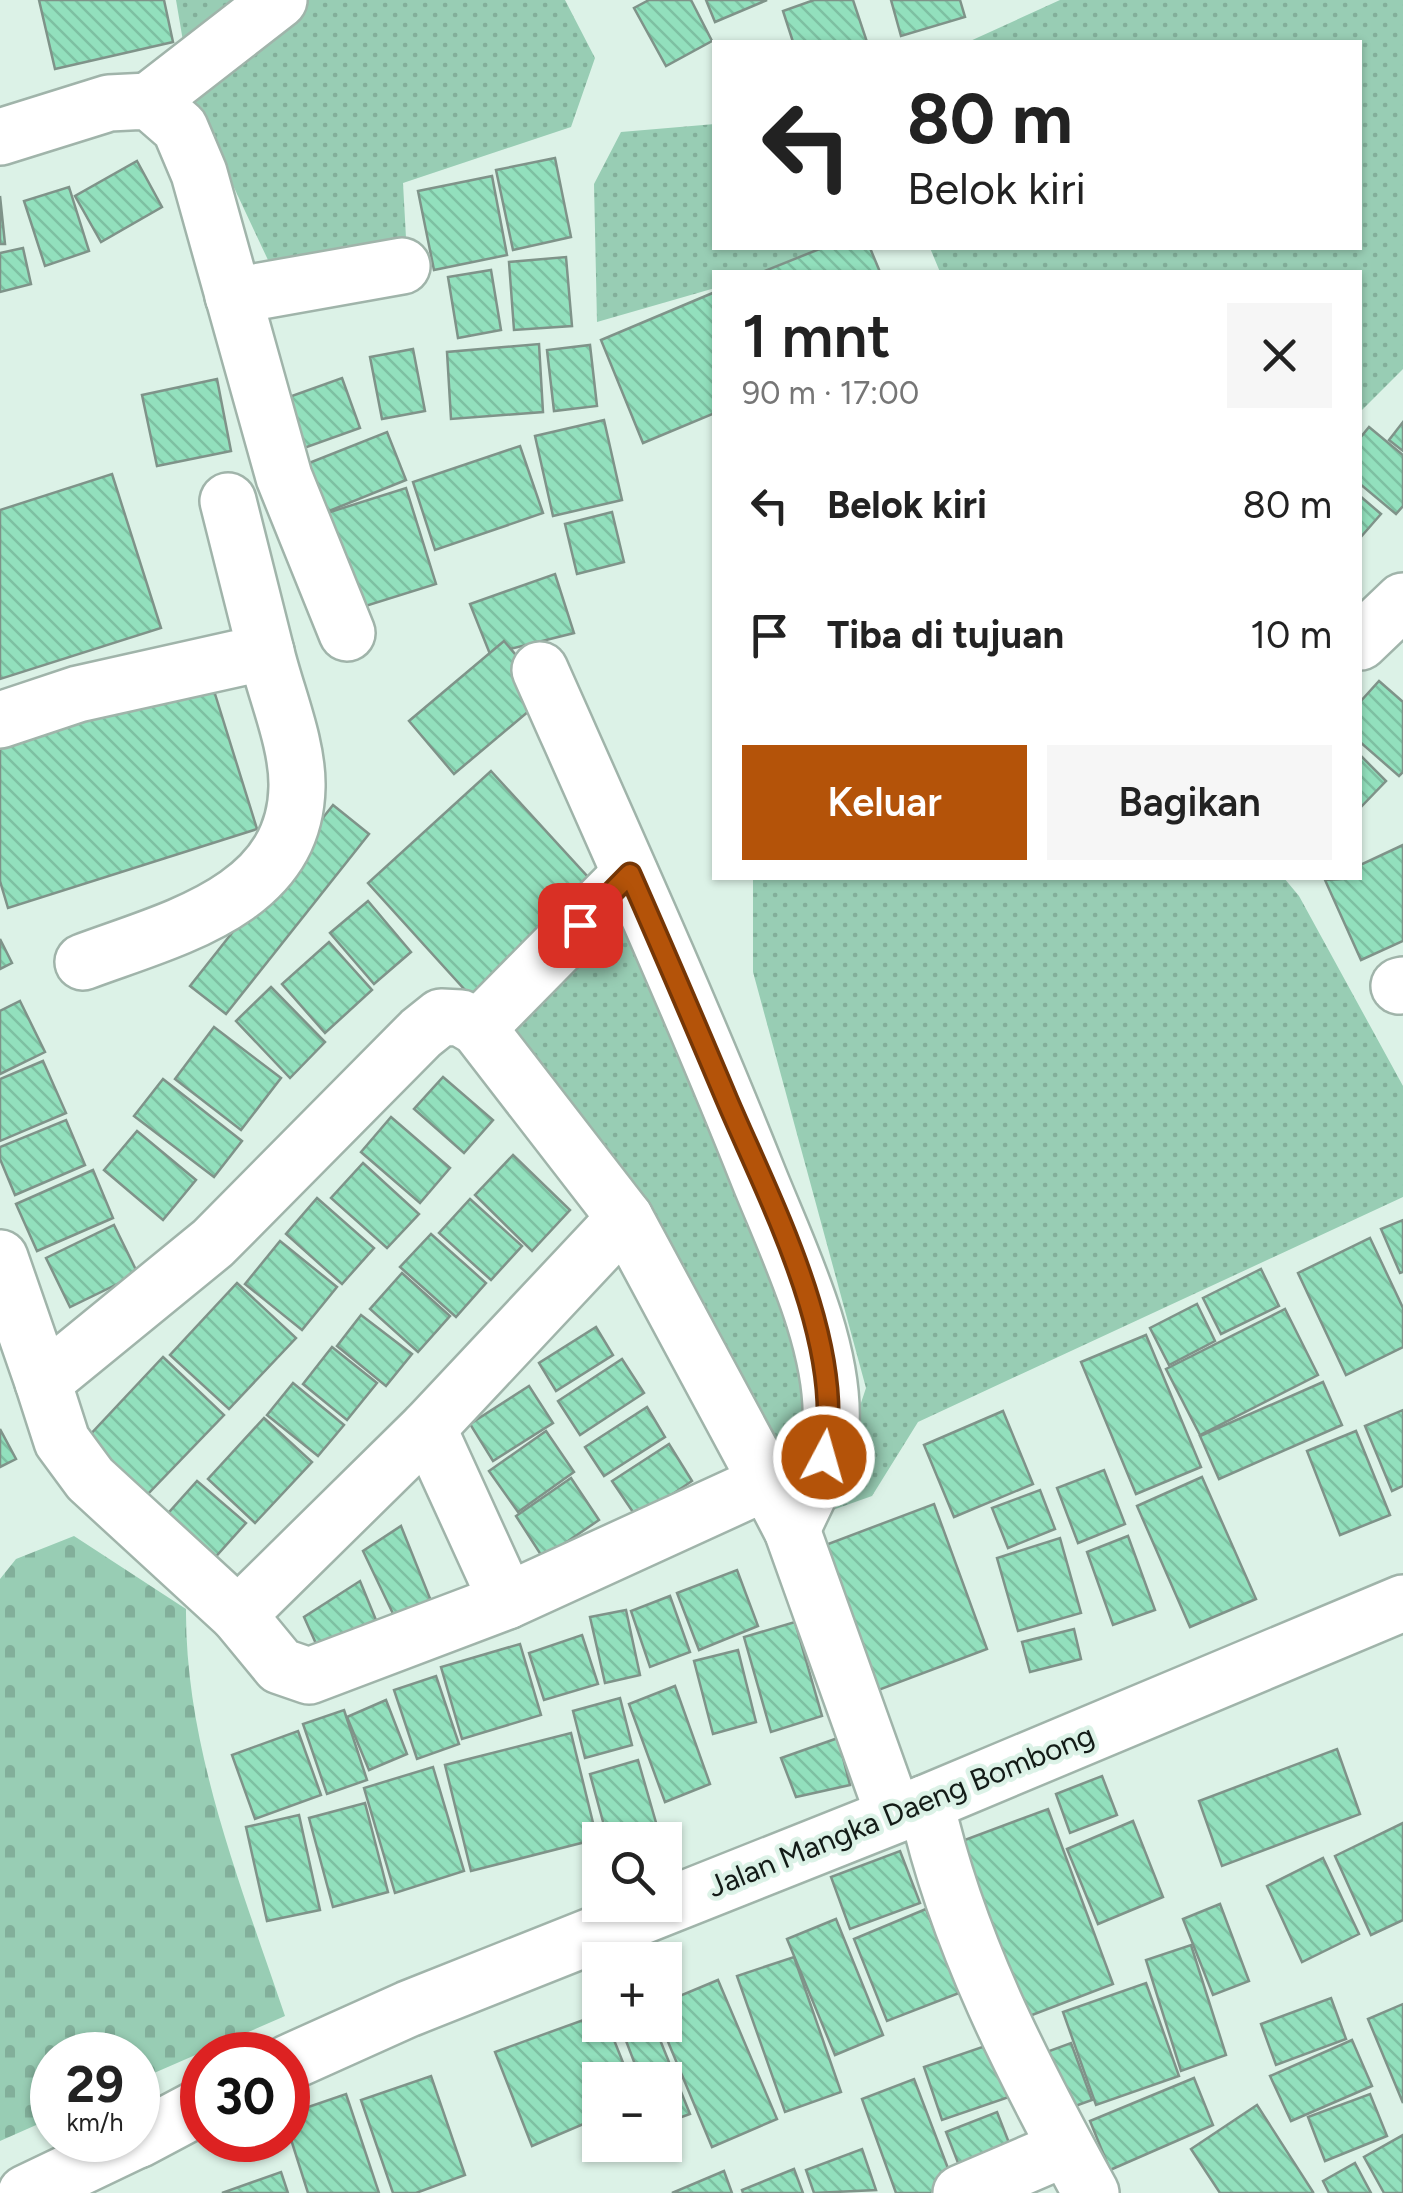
<!DOCTYPE html>
<html lang="id">
<meta charset="utf-8">
<style>
body{margin:0;font-family:Figtree,sans-serif;background:#f6f6f6;color:#222;height:100vh;display:flex;flex-direction:column;font-size:38px;white-space:nowrap}
*{box-sizing:border-box;margin:0}
p{font-size:32px;color:#767676}
.icon{flex:none;width:55px;height:55px;fill:none;stroke:currentColor;stroke-width:2;stroke-linecap:round;stroke-linejoin:round}
.map{position:relative;flex:1;overflow:hidden}
.drawer{position:absolute;left:712px;top:270px;width:650px;height:610px;display:flex;flex-direction:column;background:#fff;border-radius:0px;box-shadow:0 2px 8px #0004}
.drawer>*{flex:none}
.banner{position:absolute;left:712px;top:40px;width:650px;height:210px;border-radius:0px;box-shadow:0 2px 8px #0004;background:#fff;color:#222;overflow:hidden}
.controls{position:absolute;left:582px;top:1822px;display:grid;gap:20px}
.controls a{display:grid;place-items:center;width:100px;height:100px;border-radius:0px;background:#fff;box-shadow:0 2px 8px #0004;font-size:50px}
.speed{position:absolute;left:30px;top:2032px;display:flex;gap:20px;font-size:50px;font-weight:700;text-align:center}
.speed>*{display:grid;place-content:center;width:130px;height:130px;border-radius:50%;background:#fff;box-shadow:0 2px 8px #0004;line-height:1}
.speed small{font-size:25px;font-weight:400}
.speed .limit{border:15px solid #d22;background:#fff;color:#111}
.pin{position:absolute;display:grid;place-items:center;width:85px;height:85px;color:#fff;margin:-42px;border-radius:20px;box-shadow:0 5px 15px #0006}
.me{position:absolute;width:110px;margin:-55px;rotate:6deg;stroke-linejoin:round;filter:drop-shadow(0 0 8px #0008)}
.turn{display:flex;align-items:center;gap:35px;height:210px;padding:0 30px;font-size:45px}
.turn .icon{width:130px;height:130px;stroke-width:2.5}
.turn b{display:block;font-size:70px;line-height:85px}
.round{display:grid;place-items:center;flex:none;width:105px;height:105px;border-radius:0px;background:#f6f6f6}
.overview{display:flex;align-items:center;justify-content:space-between;height:170px;padding:0 30px}
h1{font-size:60px;font-weight:600;line-height:75px}
.primary-button{display:flex;gap:20px;margin-top:auto;padding:20px 30px}
.primary-button a{flex:1;height:115px;border-radius:0px;background:#b45309;color:#fff;font-size:40px;font-weight:600;line-height:115px;text-align:center}
.primary-button a+a{background:#f6f6f6;color:#222}
ul{padding:0;list-style:none}
li{display:flex;align-items:center;gap:30px;height:130px;padding:0 30px}
li div{flex:1}
li b{display:block;font-size:38px}
li em{font-style:normal}
.map>svg:first-child{display:block}
.grass{fill:url(#grass-dots)}
.cemetery{fill:url(#cemetery-stones)}
.building{fill:url(#building-back-hatch);stroke:#7f9389;stroke-width:2.5}
.lines{fill:none;stroke-linecap:round;stroke-linejoin:round}
.minor-casing{stroke:#a0b4aa;stroke-width:60}
.minor{stroke:#fff;stroke-width:55}
.route-casing{stroke:#753606;stroke-width:25}
.route{stroke:#b45309;stroke-width:18}
.labels{text-anchor:middle;stroke-width:9;stroke-linejoin:round;paint-order:stroke}
.street-label{font-size:30px;fill:#131b17;stroke:#dcf2e7}
</style>
<div class="map">
<svg width="1403" height="2193" viewBox="0 0 1403 2193">
<defs>
<pattern id="grass-dots" width="8" height="8" patternUnits="userSpaceOnUse" patternTransform="scale(2.5)"><rect width="8" height="8" fill="#98cdb4"/><path d="M2 2h.1M6 6h.1" fill="none" stroke="#82af9a" stroke-width="1.8" stroke-linecap="round"/></pattern>
<pattern id="cemetery-stones" width="16" height="16" patternUnits="userSpaceOnUse" patternTransform="scale(2.5)"><rect width="16" height="16" fill="#98cdb4"/><path d="M2 7V4a2 2 0 0 1 4 0v3zM10 15v-3a2 2 0 0 1 4 0v3z" fill="#82af9a"/></pattern>
<pattern id="building-back-hatch" width="6" height="6" patternUnits="userSpaceOnUse" patternTransform="scale(2.5)"><rect width="6" height="6" fill="#92e0bd"/><path d="M-1 5l2 2M0 0l6 6M5-1l2 2" fill="none" stroke="#7dc0a2"/></pattern>
</defs>
<rect width="100%" height="100%" fill="#dcf2e7"/>
<g class="grass">
<polygon points="176,0 565,0 595,58 571,127 403,183 406,238 268,260 193,100"/>
<polygon points="1060,0 1403,0 1403,369 1360,412 1360,272 940,272 930,248 1360,248 1360,42 968,42"/>
<polygon points="715,124 715,248 855,248 769,272 715,272 715,288 597,322 594,184 621,132"/>
<polygon points="753,878 1284,878 1299,896 1403,1086 1403,1197 918,1422 872,1496 824,1513 866,1388 753,972"/>
<polygon points="636,889 705,1035 812,1414 792,1491 499,1020"/>
</g>
<path class="cemetery" d="M 74,1536 L 186,1609 C 185,1748 241,1885 285,2016 L 138,2080 L 138,2055 L 52,2055 L 52,2118 L 0,2141 L 0,1579 L 16,1559 Z"/>
<g class="building">
<polygon points="39,0 164,0 173,42 55,69"/>
<polygon points="649,0 691,0 712,41 666,66 634,8"/>
<polygon points="706,0 767,0 715,22"/>
<polygon points="814,0 853,0 867,42 793,42 783,11"/>
<polygon points="891,0 960,0 965,17 901,36"/>
<polygon points="555,158 571,237 513,250 496,170"/>
<polygon points="137,161 162,207 101,242 75,196"/>
<polygon points="492,176 507,255 434,270 418,191"/>
<polygon points="69,187 89,251 45,266 24,201"/>
<polygon points="0,196 5,244 0,244"/>
<polygon points="23,248 31,284 0,292 0,253"/>
<polygon points="822,248 870,248 880,272 762,272"/>
<polygon points="566,257 572,326 514,330 509,262"/>
<polygon points="491,270 501,330 458,338 448,277"/>
<polygon points="715,292 715,413 643,443 601,340"/>
<polygon points="539,344 543,412 451,419 447,352"/>
<polygon points="590,345 597,406 554,411 547,350"/>
<polygon points="413,349 425,411 382,419 370,357"/>
<polygon points="342,378 360,428 293,452 275,402"/>
<polygon points="217,379 231,451 157,466 142,395"/>
<polygon points="604,420 622,500 553,516 535,436"/>
<polygon points="1403,422 1403,451 1389,440"/>
<polygon points="1369,427 1403,455 1403,506 1396,514 1360,484 1360,438"/>
<polygon points="387,432 406,480 324,513 304,465"/>
<polygon points="520,446 543,513 435,550 413,482"/>
<polygon points="112,474 161,628 0,679 0,510"/>
<polygon points="406,488 436,584 356,609 327,513"/>
<polygon points="1360,496 1381,514 1360,538"/>
<polygon points="612,512 624,562 577,574 565,524"/>
<polygon points="555,574 574,633 490,654 470,604"/>
<polygon points="504,641 549,694 454,774 409,721"/>
<polygon points="211,681 257,829 8,908 0,881 0,748"/>
<polygon points="1379,681 1403,702 1403,772 1399,776 1360,742 1360,702"/>
<polygon points="1360,755 1386,781 1360,808"/>
<polygon points="491,771 598,888 475,1001 368,883"/>
<polygon points="333,805 369,834 226,1014 190,986"/>
<polygon points="1403,845 1403,941 1361,960 1325,880 1360,878 1360,865"/>
<polygon points="368,901 411,952 374,984 330,933"/>
<polygon points="0,939 12,963 0,969"/>
<polygon points="329,942 372,990 325,1033 282,984"/>
<polygon points="271,987 325,1042 290,1078 236,1021"/>
<polygon points="20,1001 45,1052 0,1074 0,1011"/>
<polygon points="214,1027 281,1078 241,1130 175,1079"/>
<polygon points="43,1061 66,1113 0,1141 0,1079"/>
<polygon points="443,1077 493,1120 464,1153 414,1109"/>
<polygon points="163,1079 242,1141 214,1177 134,1116"/>
<polygon points="391,1117 450,1168 420,1203 361,1152"/>
<polygon points="66,1120 85,1165 15,1195 0,1159 0,1147"/>
<polygon points="137,1131 196,1180 163,1220 104,1170"/>
<polygon points="513,1155 570,1210 532,1251 475,1195"/>
<polygon points="363,1163 419,1214 387,1248 331,1198"/>
<polygon points="93,1170 113,1218 37,1251 16,1204"/>
<polygon points="317,1198 374,1248 342,1284 286,1234"/>
<polygon points="470,1199 522,1246 491,1280 439,1233"/>
<polygon points="1403,1220 1403,1272 1400,1273 1381,1229"/>
<polygon points="114,1225 138,1274 70,1307 46,1258"/>
<polygon points="431,1234 486,1283 456,1317 400,1267"/>
<polygon points="1370,1238 1403,1308 1403,1347 1346,1375 1298,1273"/>
<polygon points="280,1241 337,1287 302,1330 245,1284"/>
<polygon points="1261,1269 1279,1306 1221,1334 1203,1298"/>
<polygon points="402,1273 450,1316 418,1352 370,1309"/>
<polygon points="237,1283 296,1338 229,1409 170,1355"/>
<polygon points="1197,1304 1215,1341 1169,1365 1150,1328"/>
<polygon points="1285,1309 1318,1375 1200,1435 1166,1369"/>
<polygon points="361,1315 412,1354 386,1386 337,1346"/>
<polygon points="596,1327 613,1355 556,1391 539,1363"/>
<polygon points="1146,1335 1201,1467 1136,1494 1081,1362"/>
<polygon points="332,1347 377,1383 347,1420 303,1384"/>
<polygon points="163,1357 224,1415 146,1496 87,1438"/>
<polygon points="622,1359 644,1393 580,1435 558,1401"/>
<polygon points="1323,1382 1342,1425 1219,1479 1200,1436"/>
<polygon points="293,1383 344,1425 318,1456 267,1415"/>
<polygon points="529,1386 553,1423 493,1461 470,1424"/>
<polygon points="647,1407 665,1437 604,1476 585,1447"/>
<polygon points="1403,1410 1403,1486 1392,1491 1365,1426"/>
<polygon points="1003,1411 1033,1484 954,1517 924,1445"/>
<polygon points="264,1418 312,1462 255,1523 208,1479"/>
<polygon points="0,1429 16,1459 0,1467"/>
<polygon points="546,1431 574,1472 518,1512 489,1471"/>
<polygon points="1356,1431 1390,1515 1340,1535 1307,1451"/>
<polygon points="669,1444 692,1481 637,1518 612,1481"/>
<polygon points="1104,1470 1125,1524 1078,1543 1057,1488"/>
<polygon points="1202,1477 1256,1599 1190,1627 1137,1506"/>
<polygon points="571,1478 599,1520 543,1558 516,1516"/>
<polygon points="197,1481 246,1523 211,1562 163,1519"/>
<polygon points="1040,1490 1055,1529 1008,1548 992,1508"/>
<polygon points="934,1504 987,1649 868,1694 815,1549"/>
<polygon points="401,1526 433,1606 396,1620 363,1551"/>
<polygon points="1128,1536 1155,1610 1113,1625 1087,1552"/>
<polygon points="1060,1538 1081,1613 1018,1631 997,1558"/>
<polygon points="737,1570 758,1626 699,1650 677,1593"/>
<polygon points="360,1581 385,1642 326,1666 304,1617"/>
<polygon points="670,1596 690,1652 650,1667 631,1611"/>
<polygon points="626,1610 640,1675 605,1683 590,1617"/>
<polygon points="795,1622 822,1716 771,1732 744,1637"/>
<polygon points="1074,1629 1081,1659 1030,1672 1022,1642"/>
<polygon points="582,1635 598,1684 544,1700 529,1653"/>
<polygon points="520,1644 541,1715 462,1739 441,1667"/>
<polygon points="738,1650 756,1722 713,1734 694,1661"/>
<polygon points="436,1676 459,1744 417,1759 394,1690"/>
<polygon points="675,1686 710,1784 665,1802 629,1704"/>
<polygon points="620,1698 632,1745 585,1758 573,1711"/>
<polygon points="386,1700 407,1754 369,1770 347,1717"/>
<polygon points="344,1710 367,1780 327,1794 303,1724"/>
<polygon points="298,1731 321,1795 255,1819 232,1755"/>
<polygon points="571,1733 597,1839 471,1871 445,1765"/>
<polygon points="838,1738 850,1785 796,1797 781,1758"/>
<polygon points="1337,1749 1360,1814 1222,1866 1199,1801"/>
<polygon points="638,1760 661,1840 608,1840 590,1774"/>
<polygon points="433,1767 464,1871 395,1893 364,1788"/>
<polygon points="1102,1776 1117,1815 1070,1833 1056,1794"/>
<polygon points="365,1803 388,1892 333,1907 309,1818"/>
<polygon points="1048,1809 1113,1984 1011,2023 946,1847"/>
<polygon points="299,1815 320,1910 267,1921 246,1827"/>
<polygon points="1133,1821 1163,1897 1098,1924 1067,1849"/>
<polygon points="1403,1823 1403,1920 1371,1935 1335,1856"/>
<polygon points="900,1851 920,1903 850,1929 831,1877"/>
<polygon points="1323,1858 1359,1934 1302,1962 1267,1886"/>
<polygon points="1220,1904 1249,1981 1213,1995 1183,1919"/>
<polygon points="926,1909 959,1993 887,2021 854,1939"/>
<polygon points="836,1919 883,2035 835,2055 787,1939"/>
<polygon points="1191,1945 1226,2055 1181,2071 1146,1960"/>
<polygon points="794,1957 841,2092 785,2112 737,1976"/>
<polygon points="718,1980 777,2119 712,2147 661,2025 665,2025 665,2002"/>
<polygon points="1146,1983 1179,2076 1096,2105 1063,2012"/>
<polygon points="1331,1998 1346,2039 1276,2065 1261,2024"/>
<polygon points="1403,2004 1403,2103 1368,2019"/>
<polygon points="600,2014 600,2025 608,2025 630,2080 600,2080 600,2117 532,2146 495,2052"/>
<polygon points="620,2025 654,2025 690,2114 665,2123 665,2080 641,2080"/>
<polygon points="1352,2040 1372,2086 1291,2121 1270,2076"/>
<polygon points="1071,2043 1092,2100 1053,2114 1033,2057"/>
<polygon points="991,2044 1009,2097 942,2120 924,2067"/>
<polygon points="431,2076 465,2175 416,2193 393,2193 361,2100"/>
<polygon points="1194,2078 1213,2125 1110,2170 1090,2121"/>
<polygon points="914,2079 957,2192 955,2193 896,2193 862,2099"/>
<polygon points="346,2094 379,2193 308,2193 288,2130 288,2114"/>
<polygon points="1370,2094 1387,2136 1325,2161 1308,2117"/>
<polygon points="1257,2105 1313,2192 1311,2193 1220,2193 1191,2149"/>
<polygon points="997,2112 1018,2166 967,2186 946,2132"/>
<polygon points="1403,2135 1403,2193 1384,2193 1364,2157"/>
<polygon points="862,2149 876,2190 814,2193 806,2170"/>
<polygon points="1355,2163 1371,2193 1329,2193 1323,2181"/>
<polygon points="794,2169 803,2193 743,2193 742,2190"/>
<polygon points="724,2171 732,2193 672,2193"/>
<polygon points="281,2172 288,2193 222,2193"/>
</g>
<g class="lines">
<defs>
<g id="minor">
<polyline points="149,101 279,0"/>
<polyline points="0,137 109,103 149,101 180,128 199,173 284,477 347,633"/>
<polyline points="233,296 402,266"/>
<polyline points="1360,642 1403,601"/>
<path d="M 540,670 C 615,839 691,1007 759,1178 C 788,1250 835,1346 831,1424 C 829,1461 806,1497 792,1530"/>
<polyline points="0,720 78,694 266,652 228,501"/>
<path d="M 83,962 C 171,929 295,901 297,787 C 298,744 276,694 266,652"/>
<polyline points="1399,986 1403,985"/>
<polyline points="478,1028 630,874"/>
<polyline points="625,1218 428,1428 238,1615 280,1666 309,1676 507,1601 767,1482 792,1530 894,1815"/>
<polyline points="0,1258 43,1382 213,1243 421,1033 441,1017 461,1018 478,1028 625,1218 767,1482"/>
<polyline points="43,1382 62,1441 90,1479 238,1615"/>
<polyline points="428,1428 507,1601"/>
<path d="M 926,1803 C 957,1942 1023,2069 1091,2193"/>
<polyline points="288,2063 408,2009 926,1803 1403,1603"/>
<polyline points="138,2140 202,2106"/>
<polyline points="26,2193 137,2140"/>
<polyline points="961,2193 1066,2148"/>
</g>
</defs>
<use href="#minor" class="minor-casing"/>
<use href="#minor" class="minor"/>
</g>
<g class="lines">
<defs>
<path id="route" d="M 580,925 L 630,874 C 663,949 695,1024 727,1100 C 770,1201 847,1346 824,1457"/>
</defs>
<use href="#route" class="route-casing"/>
<use href="#route" class="route"/>
</g>
<g class="labels">
<g class="street-label">
<text transform="translate(901 1811) rotate(-22)" y="10">Jalan Mangka Daeng Bombong</text>
</g>
</g>
</svg>
<div class="controls">
<a><svg class="icon" aria-label="search" viewBox="0 0 24 24"><circle cx="10" cy="10" r="6"/><path d="M15 15l6 6"/></svg></a>
<a>+</a>
<a>−</a>
</div>
<div class="speed"><div>29<small>km/h</small></div><div class="limit">30</div></div>
<div class="pin" style="left:580px;top:925px;background:#d93025"><svg class="icon" aria-label="arrive" viewBox="0 0 24 24"><path d="M6 21V4h12l-3 4 3 4H6"/></svg></div>
<svg class="me" style="left:824px;top:1457px" viewBox="-20 -20 40 40"><circle r="17" fill="#b45309" stroke="#fff" stroke-width="3"/><path d="M0-11L8 9 0 5-8 9z" fill="#fff"/></svg>
<div class="banner">
<div class="turn"><svg class="icon" aria-label="left" viewBox="0 0 24 24"><path d="M17 20v-9H6M10 6l-5 5 5 5"/></svg><div><b>80 m</b>Belok kiri</div></div>
</div>
<section class="drawer">
<div class="overview"><div><h1>1 mnt</h1><p>90 m · 17:00</p></div><a class="round"><svg class="icon" aria-label="close" viewBox="0 0 24 24"><path d="M6 6l12 12M18 6L6 18"/></svg></a></div>
<ul>
<li><svg class="icon" aria-label="left" viewBox="0 0 24 24"><path d="M17 20v-9H6M10 6l-5 5 5 5"/></svg><div><b>Belok kiri</b></div><em>80 m</em></li>
<li><svg class="icon" aria-label="arrive" viewBox="0 0 24 24"><path d="M6 21V4h12l-3 4 3 4H6"/></svg><div><b>Tiba di tujuan</b></div><em>10 m</em></li>
</ul>
<div class="primary-button"><a>Keluar</a><a>Bagikan</a></div>
</section>
</div>
